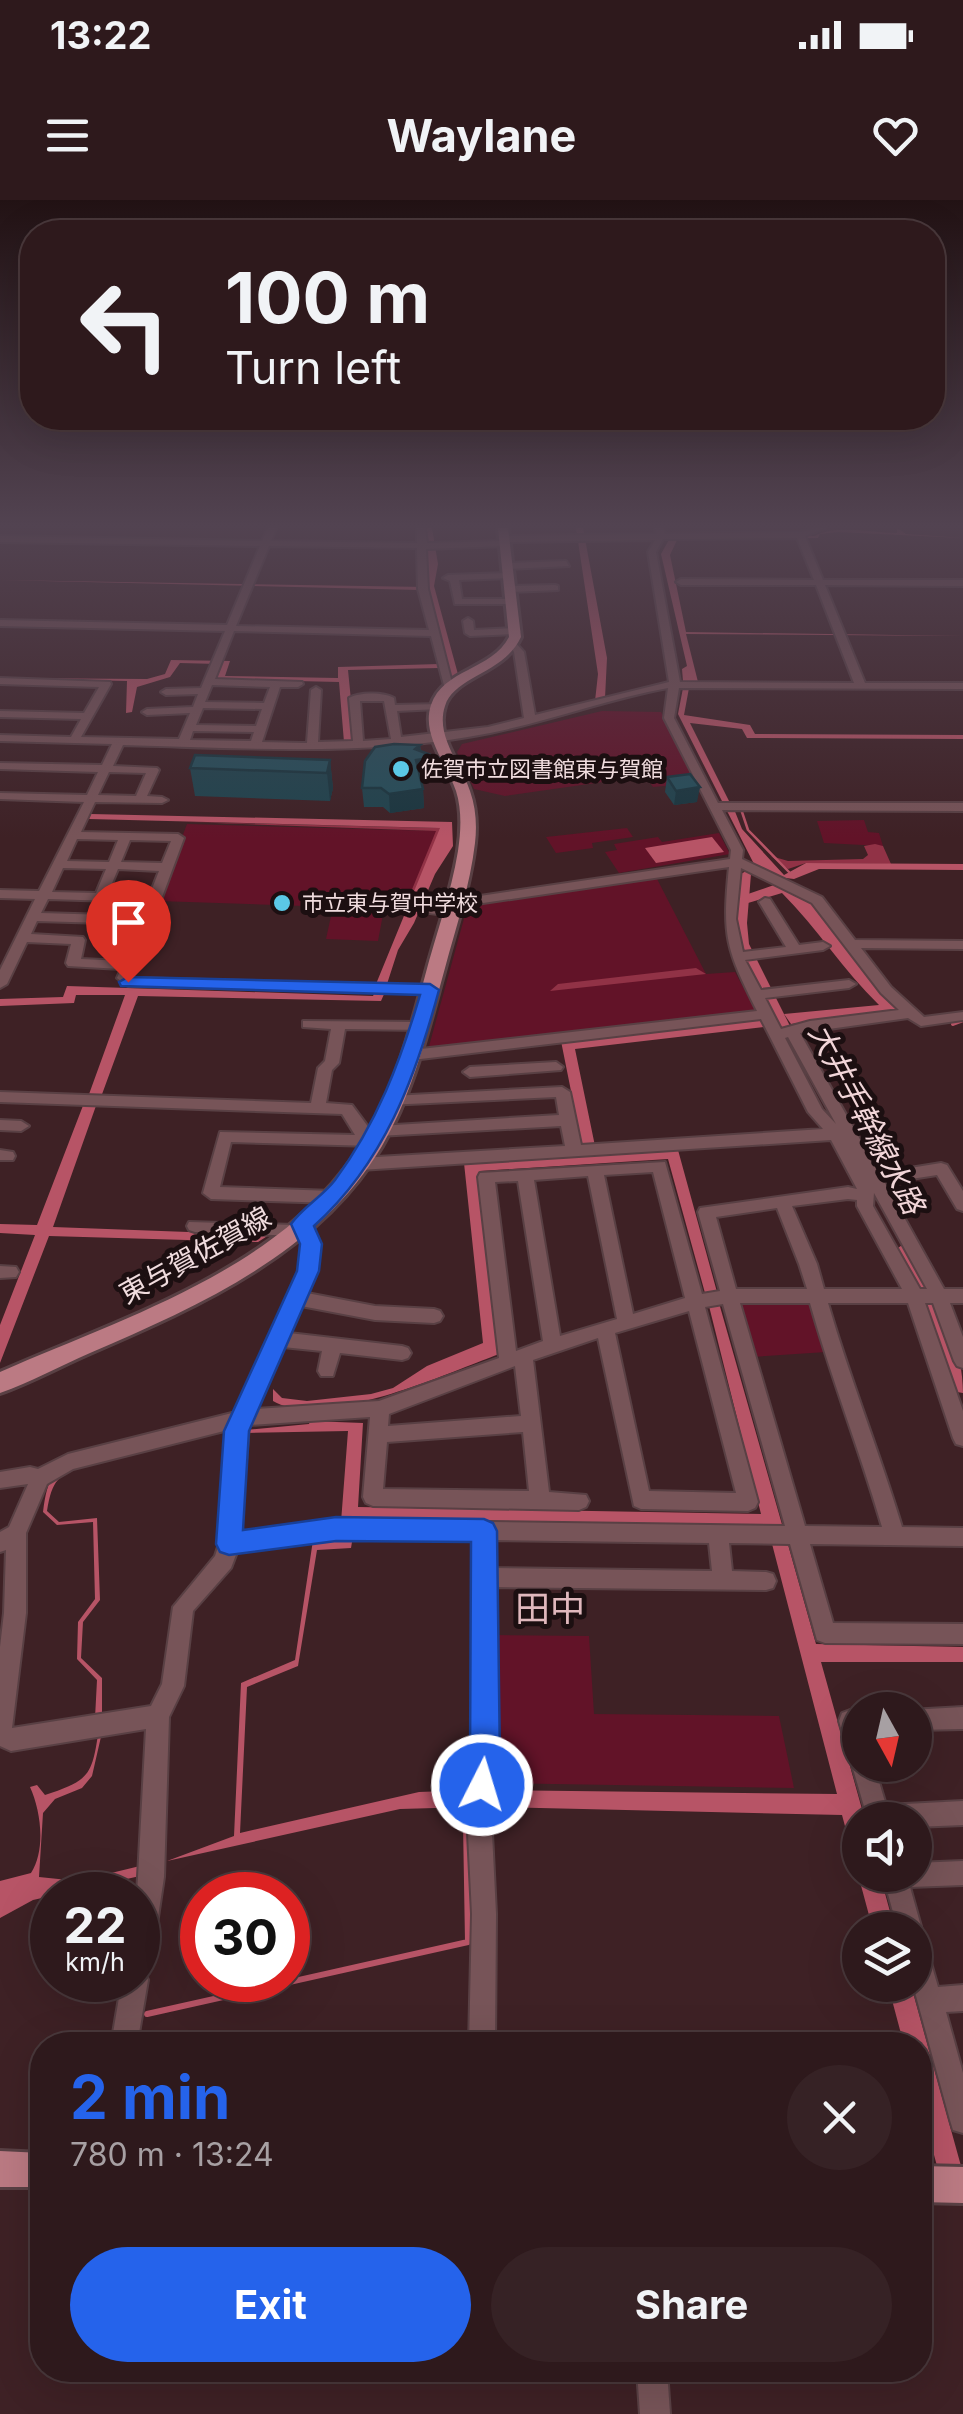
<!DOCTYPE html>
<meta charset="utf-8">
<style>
body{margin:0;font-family:Inter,"Noto Sans JP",sans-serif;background:#362225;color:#f1f3f6;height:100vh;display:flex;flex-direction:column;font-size:38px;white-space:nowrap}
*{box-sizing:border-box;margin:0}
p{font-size:32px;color:#a7a0a3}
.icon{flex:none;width:55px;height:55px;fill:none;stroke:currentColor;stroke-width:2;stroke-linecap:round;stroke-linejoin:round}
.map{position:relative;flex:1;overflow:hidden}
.side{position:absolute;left:30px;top:1832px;width:902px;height:350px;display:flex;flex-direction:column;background:#2e191c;border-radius:40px;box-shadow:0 10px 40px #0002,0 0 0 2px #49383b}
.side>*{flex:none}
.banner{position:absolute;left:20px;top:20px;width:925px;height:210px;border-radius:40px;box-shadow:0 10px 40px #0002,0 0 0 2px #49383b;background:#2e191c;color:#f1f3f6;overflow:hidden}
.needle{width:65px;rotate:172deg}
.controls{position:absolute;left:842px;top:1492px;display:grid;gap:20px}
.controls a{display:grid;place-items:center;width:90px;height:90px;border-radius:50%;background:#2e191c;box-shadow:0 10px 40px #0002,0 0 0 2px #49383b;font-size:50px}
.speed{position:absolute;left:30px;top:1672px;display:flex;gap:20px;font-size:50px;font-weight:700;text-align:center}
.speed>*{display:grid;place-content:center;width:130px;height:130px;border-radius:50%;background:#2e191c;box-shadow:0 10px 40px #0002,0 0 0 2px #49383b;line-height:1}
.speed small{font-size:25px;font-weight:400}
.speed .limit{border:15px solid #d22;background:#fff;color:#111}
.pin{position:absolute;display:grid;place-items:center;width:85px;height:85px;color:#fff;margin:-102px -42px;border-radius:50% 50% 50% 0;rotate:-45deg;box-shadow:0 0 10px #0007}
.pin .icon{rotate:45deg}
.me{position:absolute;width:110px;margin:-55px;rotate:5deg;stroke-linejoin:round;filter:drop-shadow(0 0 8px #0008)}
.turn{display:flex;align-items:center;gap:35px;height:210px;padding:0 40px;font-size:45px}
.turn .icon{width:130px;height:130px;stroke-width:2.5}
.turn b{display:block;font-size:70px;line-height:85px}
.round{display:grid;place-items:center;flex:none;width:105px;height:105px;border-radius:52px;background:#362225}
.headline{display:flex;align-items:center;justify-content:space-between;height:170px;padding:0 40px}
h1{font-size:60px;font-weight:700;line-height:75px;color:#2563eb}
.action{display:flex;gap:20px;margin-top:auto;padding:20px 40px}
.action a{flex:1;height:115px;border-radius:60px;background:#2563eb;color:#fff;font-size:40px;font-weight:700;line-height:115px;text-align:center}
.action a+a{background:#362225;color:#f1f3f6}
.status{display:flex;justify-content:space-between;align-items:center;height:70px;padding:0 50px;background:#2e191c;direction:ltr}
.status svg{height:28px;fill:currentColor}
header{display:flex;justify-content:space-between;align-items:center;height:130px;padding:0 40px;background:#2e191c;font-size:45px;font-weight:700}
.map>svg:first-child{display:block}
.green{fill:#621328}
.forest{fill:#913246}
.water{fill:#b75466}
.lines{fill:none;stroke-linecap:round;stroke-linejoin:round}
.stream-far3{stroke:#b75466;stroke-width:2.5}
.stream-far2{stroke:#b75466;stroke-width:4}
.stream-far1{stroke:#b75466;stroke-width:5}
.stream{stroke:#b75466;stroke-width:6}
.canal{fill:#b75466;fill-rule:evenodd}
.minor-casing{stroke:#594044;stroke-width:4}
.major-casing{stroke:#594044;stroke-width:6}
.minor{fill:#775458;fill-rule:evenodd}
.major{fill:#bb7a83;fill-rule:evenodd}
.wall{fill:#20444e}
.shaded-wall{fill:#1a3740}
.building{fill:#254f5b;stroke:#1a3740;stroke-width:2.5}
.route{fill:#2563eb;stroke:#184099;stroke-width:2.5}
.poi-dot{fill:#5bc8e6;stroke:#1c0f11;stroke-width:4}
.labels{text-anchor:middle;stroke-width:10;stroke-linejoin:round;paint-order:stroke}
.far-poi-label{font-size:22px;fill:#f0dcde;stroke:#1c0f11;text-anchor:start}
.street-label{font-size:28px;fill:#f0dcde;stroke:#1c0f11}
.water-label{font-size:30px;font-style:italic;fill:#f1d5d8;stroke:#1c0f11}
.near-neighbourhood-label{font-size:35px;fill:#e0b8bd;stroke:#1c0f11}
</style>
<div class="status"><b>13:22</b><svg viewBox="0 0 49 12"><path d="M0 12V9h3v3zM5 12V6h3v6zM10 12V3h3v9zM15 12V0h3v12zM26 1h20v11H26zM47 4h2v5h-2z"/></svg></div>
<header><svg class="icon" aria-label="menu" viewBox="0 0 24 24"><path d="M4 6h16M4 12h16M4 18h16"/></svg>Waylane<svg class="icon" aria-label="heart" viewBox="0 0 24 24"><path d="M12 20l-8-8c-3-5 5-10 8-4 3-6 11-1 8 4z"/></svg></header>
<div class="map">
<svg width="963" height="2214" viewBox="0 0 963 2214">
<rect width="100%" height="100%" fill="#3e2125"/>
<g class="green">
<polygon points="602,511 661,512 698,583 653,587 645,576 505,596 474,589 457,552 462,544"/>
<polygon points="864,620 868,632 879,633 883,646 824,643 817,621"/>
<polygon points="187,624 437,631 404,709 384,709 378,741 326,739 333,707 158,701"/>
<polygon points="627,628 633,637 592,643 593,648 556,653 546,637"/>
<polygon points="719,633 730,654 619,673 605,652 617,650 614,644 658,637 662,642"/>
<polygon points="655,675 706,774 735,772 757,813 428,850 468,704"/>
<polygon points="810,1100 826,1152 751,1157 735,1102"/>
<polygon points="493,1435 589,1436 594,1514 779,1516 794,1588 495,1583"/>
</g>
<g class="forest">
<polygon points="187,622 440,628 443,630 411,705 406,704 436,631"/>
<polygon points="875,644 883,646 891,664 806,663 788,669 771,656 788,661 863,659 868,655 864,646"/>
<polygon points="696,768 706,774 550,791 558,784"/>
</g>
<g class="water">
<polygon points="425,328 432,328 438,364 434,386 459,478 451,479 419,390 0,380 426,387"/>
<polygon points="576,328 583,328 607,458 605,498 595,501 598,474"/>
<path d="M 897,328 L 906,334 L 963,338 L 838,332 L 820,334 L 818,338 L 677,340 L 670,355 L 686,432 L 963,436 L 686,434 L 698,482 L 683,481 L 682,469 L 687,466 L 661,354 L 670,338 L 815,336 C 837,324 872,333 897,333 Z"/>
<polygon points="171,460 230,461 225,476 338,478 338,467 439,464 439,468 348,470 355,541 344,542 339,482 215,479 218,464 180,463 170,477 137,487 132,512 126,513 127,481 0,478 147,479 165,474"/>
<polygon points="683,488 689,488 684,515 750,525 755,534 963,535 963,539 747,538 742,529 690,523 730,603 723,603 678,514"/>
<polygon points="726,609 734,609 742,629 784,675 806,663 963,664 963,670 819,669 794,679 769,676 754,664"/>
<polygon points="91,614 452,622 453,646 435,674 414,723 398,750 387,784 376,784 440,628 89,619"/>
<polygon points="712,637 724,652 656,663 645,648"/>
<path d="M 774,685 C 783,688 795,690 803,696 C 833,714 868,781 899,811 L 791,824 L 784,814 L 879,805 C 843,770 817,728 782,693 L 748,703 L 748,694 Z"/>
<polygon points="67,786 373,796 375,792 385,792 381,801 138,796 101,897 88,897 125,795 76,795 74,803 0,806 0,799 63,797"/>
<polygon points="761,819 765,827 575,849 595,946 582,946 561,841"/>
<polygon points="84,903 97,903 53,1027 269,1035 258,1042 49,1036 0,1163 0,1125 35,1035 0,1033 0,1024 37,1025"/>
<path d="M 678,950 L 717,1092 L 705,1093 L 668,959 L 480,971 L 499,1154 C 448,1173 323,1230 273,1201 L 273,1189 L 282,1198 L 307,1201 L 371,1194 L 393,1188 L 427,1166 L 483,1143 L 464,963 Z"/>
<polygon points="719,1103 783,1328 341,1322 348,1231 246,1233 246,1230 309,1224 310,1221 363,1223 358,1307 761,1314 709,1106"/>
<path d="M 88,1265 C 58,1274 52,1280 47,1311 L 59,1322 L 97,1318 L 100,1400 L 83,1422 L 81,1458 L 102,1478 L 102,1517 L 95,1518 L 97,1480 L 77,1459 L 78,1422 L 95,1399 L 93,1322 L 57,1325 L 43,1312 C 48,1276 51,1270 88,1265 Z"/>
<polygon points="339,1335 353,1336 351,1348 317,1350 298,1466 247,1487 240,1633 419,1592 472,1590 470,1607 400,1609 167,1661 234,1636 241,1483 295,1460 313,1340 339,1338"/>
<polygon points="771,1340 787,1341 816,1444 963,1447 963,1462 821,1462 865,1620 860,1620 860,1675 880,1675 895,1730 873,1730 842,1615 492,1607 493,1590 837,1594"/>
<path d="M 99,1528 L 103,1528 L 92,1576 L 82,1588 L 55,1599 L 43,1613 L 39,1677 L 78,1681 L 140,1666 L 140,1676 L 33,1700 L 0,1718 L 0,1681 L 31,1673 C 46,1650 41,1611 30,1587 L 37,1585 L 45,1595 C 91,1580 92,1575 99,1528 Z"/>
<polygon points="888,1785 911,1785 961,1966 937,1966 920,1903 920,1845 904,1845"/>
</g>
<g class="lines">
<polyline class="stream-far3" points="741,609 748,630 789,672"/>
<polyline class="stream-far2" points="953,824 963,820"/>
<polyline class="stream-far1" points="466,1605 466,1625"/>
<polyline class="stream" points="147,1814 468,1742 466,1623"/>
<g class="canal">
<polygon points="746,671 751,674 747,723 749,744 799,844 797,847 789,847 787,844 737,744 735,723 741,674"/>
<path d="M 905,1043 L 910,1044 C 935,1090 963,1140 963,1193 L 957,1192 L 955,1187 L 926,1104 L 898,1048 Z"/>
</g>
<defs>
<g id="minor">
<path d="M 268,328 L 276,328 L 271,341 L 417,343 L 417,328 L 425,328 L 427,343 L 501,341 L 504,336 L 656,334 L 655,328 L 663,328 L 665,334 L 799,332 L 825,328 L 805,336 L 823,380 L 963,380 L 963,386 L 825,385 L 865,483 L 963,483 L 963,489 L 679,488 L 674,518 L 718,603 L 963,603 L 963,611 L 722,610 L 743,650 L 742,659 L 822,697 L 855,740 L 963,741 L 963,749 L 861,748 L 891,787 L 924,817 L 963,812 L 963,820 L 921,826 L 908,818 L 800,833 L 879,973 L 941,963 L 947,965 L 963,991 L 963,1011 L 957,1009 L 937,975 L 885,983 L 944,1089 L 963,1089 L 963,1103 L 950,1103 L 963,1137 L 963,1168 L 957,1166 L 954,1161 L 933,1103 L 925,1103 L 963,1211 L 963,1246 L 956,1244 L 953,1238 L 908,1103 L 828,1103 C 850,1179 879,1251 902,1327 L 963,1328 L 963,1346 L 810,1344 L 833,1423 L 963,1424 L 963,1444 L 825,1443 L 817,1440 L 790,1344 L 729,1343 L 732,1371 L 766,1372 L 773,1374 L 776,1381 L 773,1388 L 766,1390 L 495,1387 L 496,1563 L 491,1613 L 496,1714 L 495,1845 L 469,1845 L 472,1714 L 467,1613 L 474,1563 L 474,1340 L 336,1338 L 237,1352 L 231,1368 L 193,1411 L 184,1486 L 169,1517 L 164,1677 L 151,1764 L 145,1774 L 148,1780 L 137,1845 L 111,1845 L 122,1780 L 138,1780 L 137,1695 L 146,1529 L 11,1551 L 0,1546 L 0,1447 L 4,1413 L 6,1350 L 0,1352 L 0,1332 L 9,1327 L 28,1284 L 0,1288 L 0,1272 L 30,1267 L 38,1269 L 68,1254 L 236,1212 L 299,1071 L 303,1043 L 299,1036 L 195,1032 L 189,1030 L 187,1026 L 189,1022 L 294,1025 L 302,1019 L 308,1021 C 324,1051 320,1063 307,1093 L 375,1106 L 434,1109 L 440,1111 L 443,1116 L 440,1121 L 434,1123 L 375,1120 L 301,1106 L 289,1133 L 402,1146 L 408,1148 L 411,1153 L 408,1158 L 402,1160 L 340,1153 L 333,1176 L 321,1176 L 318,1171 L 322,1151 L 283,1147 L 256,1209 L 379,1201 L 499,1158 L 478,977 L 480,973 L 665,962 L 702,1094 L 720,1091 L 698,1012 L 700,1008 L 848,987 L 857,989 L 831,940 L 360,970 L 352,964 L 360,958 L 565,946 L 561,926 L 378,936 L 382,941 L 374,946 L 231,942 L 220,987 L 333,991 L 341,997 L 333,1003 L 211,999 L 203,993 L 220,932 L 355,935 L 342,914 L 0,902 L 0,892 L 311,903 L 318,868 L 325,861 L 331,829 L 303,827 L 303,821 L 420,822 L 425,824 L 425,830 L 345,829 L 339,863 L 332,870 L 326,903 L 352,905 L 372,932 L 374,927 L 379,926 L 559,915 L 556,897 L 387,905 L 384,901 L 392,896 L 562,887 L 570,892 L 581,945 L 823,929 L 808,912 L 761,819 L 412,860 L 405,855 L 412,850 L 757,811 C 726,749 722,737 729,667 L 456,707 L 456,713 C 445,715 426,715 418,708 L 424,704 L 448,706 L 448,701 L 453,700 L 730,659 L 731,650 L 664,518 L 668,488 C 608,499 550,521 490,533 C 370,557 245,548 123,545 L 113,566 L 157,568 L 159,570 L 147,596 L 162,597 L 168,600 L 162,603 L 95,602 L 81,632 L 178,634 L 184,638 L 132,778 L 430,786 L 437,790 L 435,793 L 128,786 L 117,778 L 121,769 L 68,766 L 66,763 L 71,744 L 27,742 L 7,784 L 0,788 L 0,770 L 35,699 L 0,698 L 0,690 L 39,691 L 84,602 L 0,599 L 0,593 L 87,595 L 98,572 L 0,569 L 0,563 L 102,565 L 112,544 L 0,541 L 0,535 L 71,537 L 81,519 L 0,517 L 0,511 L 84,513 L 99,487 L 0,484 L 0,478 L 110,482 L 111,484 L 81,537 L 179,539 L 190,513 L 147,515 L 142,512 L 147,509 L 193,507 L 198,494 L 166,495 L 161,492 L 166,489 L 201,488 L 225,431 L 0,426 L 0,420 L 227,425 L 260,346 L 0,342 L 0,336 L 262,341 ZM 797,338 L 814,380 L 681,379 L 676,382 L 681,385 L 816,385 L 854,483 L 680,482 L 656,352 L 663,339 ZM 655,340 L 648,352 L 669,482 L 535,515 L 524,452 L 514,441 L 509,444 L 514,452 L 524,518 L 488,527 L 401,537 L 397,511 L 438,509 L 442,508 L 442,504 L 395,505 L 394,498 C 384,492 359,492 349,498 L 353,541 L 318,542 L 321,490 L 316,487 L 311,490 L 307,543 L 303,543 L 262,542 L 280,487 L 298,487 L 303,484 L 302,482 L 215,479 L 234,431 L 431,436 L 445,489 L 454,491 L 428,389 L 426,349 L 505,346 L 508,342 ZM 269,346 L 417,348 L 418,389 L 429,430 L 236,426 ZM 212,485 L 270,487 L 264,503 L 205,502 ZM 360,501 L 384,501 L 391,539 L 363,541 ZM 203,508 L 262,509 L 256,526 L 196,525 ZM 193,531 L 254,532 L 251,541 L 190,540 ZM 109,572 L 146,573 L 136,596 L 98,595 ZM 77,639 L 118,640 L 109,662 L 67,661 ZM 130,640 L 171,641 L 162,663 L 121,662 ZM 63,668 L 106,669 L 96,693 L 52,692 ZM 741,668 L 812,703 L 881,793 L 899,810 L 810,821 L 781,829 L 765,798 L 849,788 L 856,784 L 849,780 L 761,790 L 745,760 L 823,750 L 830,746 L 823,742 L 799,745 L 770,699 L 765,698 L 759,702 L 786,747 L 743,752 L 736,719 ZM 118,669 L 159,671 L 150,694 L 108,693 ZM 48,699 L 147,702 L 142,716 L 41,713 ZM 37,721 L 139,724 L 124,761 L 81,759 L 85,740 L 83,737 L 31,734 ZM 788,837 L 836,924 L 822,909 L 785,838 ZM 653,972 L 685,1098 L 633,1114 L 604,975 ZM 588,976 L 617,1119 L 560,1136 L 534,980 ZM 518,981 L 543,1141 L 516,1151 L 495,982 ZM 874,993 L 927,1089 L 920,1089 L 873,1006 ZM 848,999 L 857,1000 L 857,1006 L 902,1089 L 824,1089 L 817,1064 L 792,1006 ZM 777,1008 L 799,1064 L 807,1089 L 736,1089 L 716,1017 ZM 740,1103 L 810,1103 C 831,1178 860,1251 882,1327 L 805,1326 ZM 723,1104 L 785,1326 L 336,1320 L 240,1333 L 249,1225 L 370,1217 L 363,1297 L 366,1303 L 373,1306 L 579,1310 L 586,1307 L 589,1301 L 586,1295 L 549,1292 L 533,1160 L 598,1138 L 634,1306 L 641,1309 L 748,1311 L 755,1308 L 758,1302 L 705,1107 ZM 689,1111 L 736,1293 L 649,1291 L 615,1133 ZM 515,1166 L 521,1216 L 388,1226 L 389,1214 ZM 228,1230 L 219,1344 L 215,1356 L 173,1407 L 162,1484 L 151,1506 L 12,1528 L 26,1413 L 26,1333 L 47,1284 L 73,1269 ZM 523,1232 L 529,1291 L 383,1289 L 387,1242 ZM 494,1340 L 709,1343 L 712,1371 L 494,1368 Z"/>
<polygon points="566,361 569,366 507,369 503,366 507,363"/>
<polygon points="509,373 512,378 459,380 462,399 514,399 514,403 511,404 455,404 450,381 443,378 448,375"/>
<polygon points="555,385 558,386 558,390 510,392 505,389 510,386"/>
<polygon points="468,418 473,421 474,430 516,428 521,431 516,434 470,436 465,433 463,421"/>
<polygon points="556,862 563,867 561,870 470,877 463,872 470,867"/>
<polygon points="0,920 21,921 29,926 21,931 0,930"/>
<polygon points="0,950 13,952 15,956 13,960 0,960"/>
<polygon points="0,1066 16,1067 19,1072 16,1077 0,1078"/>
<polygon points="963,1507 963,1529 915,1530 915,1510 910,1510"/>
<polygon points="850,1510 860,1510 860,1565 874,1565 886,1605 963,1601 963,1625 915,1627 915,1620 868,1620 839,1521 842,1513"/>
<polygon points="963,1661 963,1685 910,1687 922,1730 919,1737 924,1739 938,1787 963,1785 963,1811 946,1812 963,1873 963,1933 953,1930 950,1920 913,1785 915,1785 915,1730 898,1730 883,1676 915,1675 915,1663"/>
<polygon points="637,2170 667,2170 670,2214 640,2214"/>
</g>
<g id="major">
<path d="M 498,328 L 508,328 L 521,437 C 504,474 454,476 445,506 C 435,536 461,564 470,591 C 476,608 477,626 475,643 C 470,686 456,727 445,768 C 428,829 414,891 382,946 C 319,1053 199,1106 90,1153 C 60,1166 31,1182 0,1193 L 0,1172 C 127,1116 290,1067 365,939 C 395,889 410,832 425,776 C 436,734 451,694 458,651 C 461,631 462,610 456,591 C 447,564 421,535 431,505 C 443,469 492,470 509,437 Z"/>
<polygon points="0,1951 42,1953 42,1987 0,1987"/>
<polygon points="920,1966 963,1967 963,2003 920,2002"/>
</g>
</defs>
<use href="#minor" class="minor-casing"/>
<use href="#major" class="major-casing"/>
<use href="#minor" class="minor"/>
<use href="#major" class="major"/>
</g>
<g class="wall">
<polygon points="420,545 421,551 436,576 420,578 423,589 424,608 390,613 383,607 364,607 362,588"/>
<polygon points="330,560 333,588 330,601 195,596 190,568"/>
<polygon points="667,577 697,602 674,605 665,592"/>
</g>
<g class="shaded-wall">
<polygon points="420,545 421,559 436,557 436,576 416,579 415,549"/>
<polygon points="330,560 333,588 330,601 327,573"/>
<polygon points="700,587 697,602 674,605 676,591"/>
<polygon points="423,589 424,608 390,613 389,594"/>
</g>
<g class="building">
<polygon points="394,544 420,545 415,549 436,557 416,560 423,589 389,594 381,588 362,588 365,561 375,547"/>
<polygon points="195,555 330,560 327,573 190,568"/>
<polygon points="690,574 700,587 676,591 667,577"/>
</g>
<linearGradient id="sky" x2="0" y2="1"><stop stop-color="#221214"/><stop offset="0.51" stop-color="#524351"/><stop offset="1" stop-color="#524351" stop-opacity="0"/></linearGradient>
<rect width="963" height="638" fill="url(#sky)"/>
<path class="route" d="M 128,777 L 430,784 L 439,790 C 415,879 384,963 314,1026 L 322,1044 L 319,1071 L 249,1231 L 243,1330 L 336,1317 L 484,1319 L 493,1323 L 497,1331 L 500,1563 L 492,1596 L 482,1600 L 471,1596 L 467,1585 L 470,1563 L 471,1342 L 336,1341 L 229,1355 L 220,1352 L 216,1344 L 224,1231 L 297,1071 L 300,1044 L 291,1024 C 303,1007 323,996 335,980 C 377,923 400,862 420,795 L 121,786 L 119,782 Z"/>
<g class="poi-dot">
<circle cx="401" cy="569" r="10"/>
<circle cx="282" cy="703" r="10"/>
</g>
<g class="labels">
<g class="far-poi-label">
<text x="421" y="577">佐賀市立図書館東与賀館</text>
<text x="302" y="711">市立東与賀中学校</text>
</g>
<g class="street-label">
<text transform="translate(195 1055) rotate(-29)" y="10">東与賀佐賀線</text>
</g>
<g class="water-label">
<text transform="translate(866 919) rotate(62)" y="10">大井手幹線水路</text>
</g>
<g class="near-neighbourhood-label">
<text x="550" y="1421">田中</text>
</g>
</g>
</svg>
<div class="controls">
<a><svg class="needle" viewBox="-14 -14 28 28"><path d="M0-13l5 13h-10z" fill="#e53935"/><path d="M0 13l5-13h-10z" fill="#a7a0a3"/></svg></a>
<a><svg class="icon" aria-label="sound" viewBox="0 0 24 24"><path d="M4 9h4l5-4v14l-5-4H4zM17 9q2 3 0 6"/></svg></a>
<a><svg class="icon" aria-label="layers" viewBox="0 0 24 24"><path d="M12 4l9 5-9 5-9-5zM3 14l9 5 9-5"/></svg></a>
</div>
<div class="speed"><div>22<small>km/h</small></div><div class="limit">30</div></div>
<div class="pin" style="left:128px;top:782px;background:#d93025"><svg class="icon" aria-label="arrive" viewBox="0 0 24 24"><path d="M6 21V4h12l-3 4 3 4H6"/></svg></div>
<svg class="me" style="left:482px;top:1585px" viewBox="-20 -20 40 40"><circle r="17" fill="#2563eb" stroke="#fff" stroke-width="3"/><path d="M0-11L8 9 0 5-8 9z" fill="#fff"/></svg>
<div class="banner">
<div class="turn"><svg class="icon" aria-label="left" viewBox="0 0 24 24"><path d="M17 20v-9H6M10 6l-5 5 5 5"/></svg><div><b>100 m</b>Turn left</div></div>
</div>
<section class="side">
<div class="headline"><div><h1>2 min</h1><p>780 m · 13:24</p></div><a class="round"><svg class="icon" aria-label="close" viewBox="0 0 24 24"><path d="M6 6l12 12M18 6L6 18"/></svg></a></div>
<div class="action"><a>Exit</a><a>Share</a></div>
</section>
</div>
